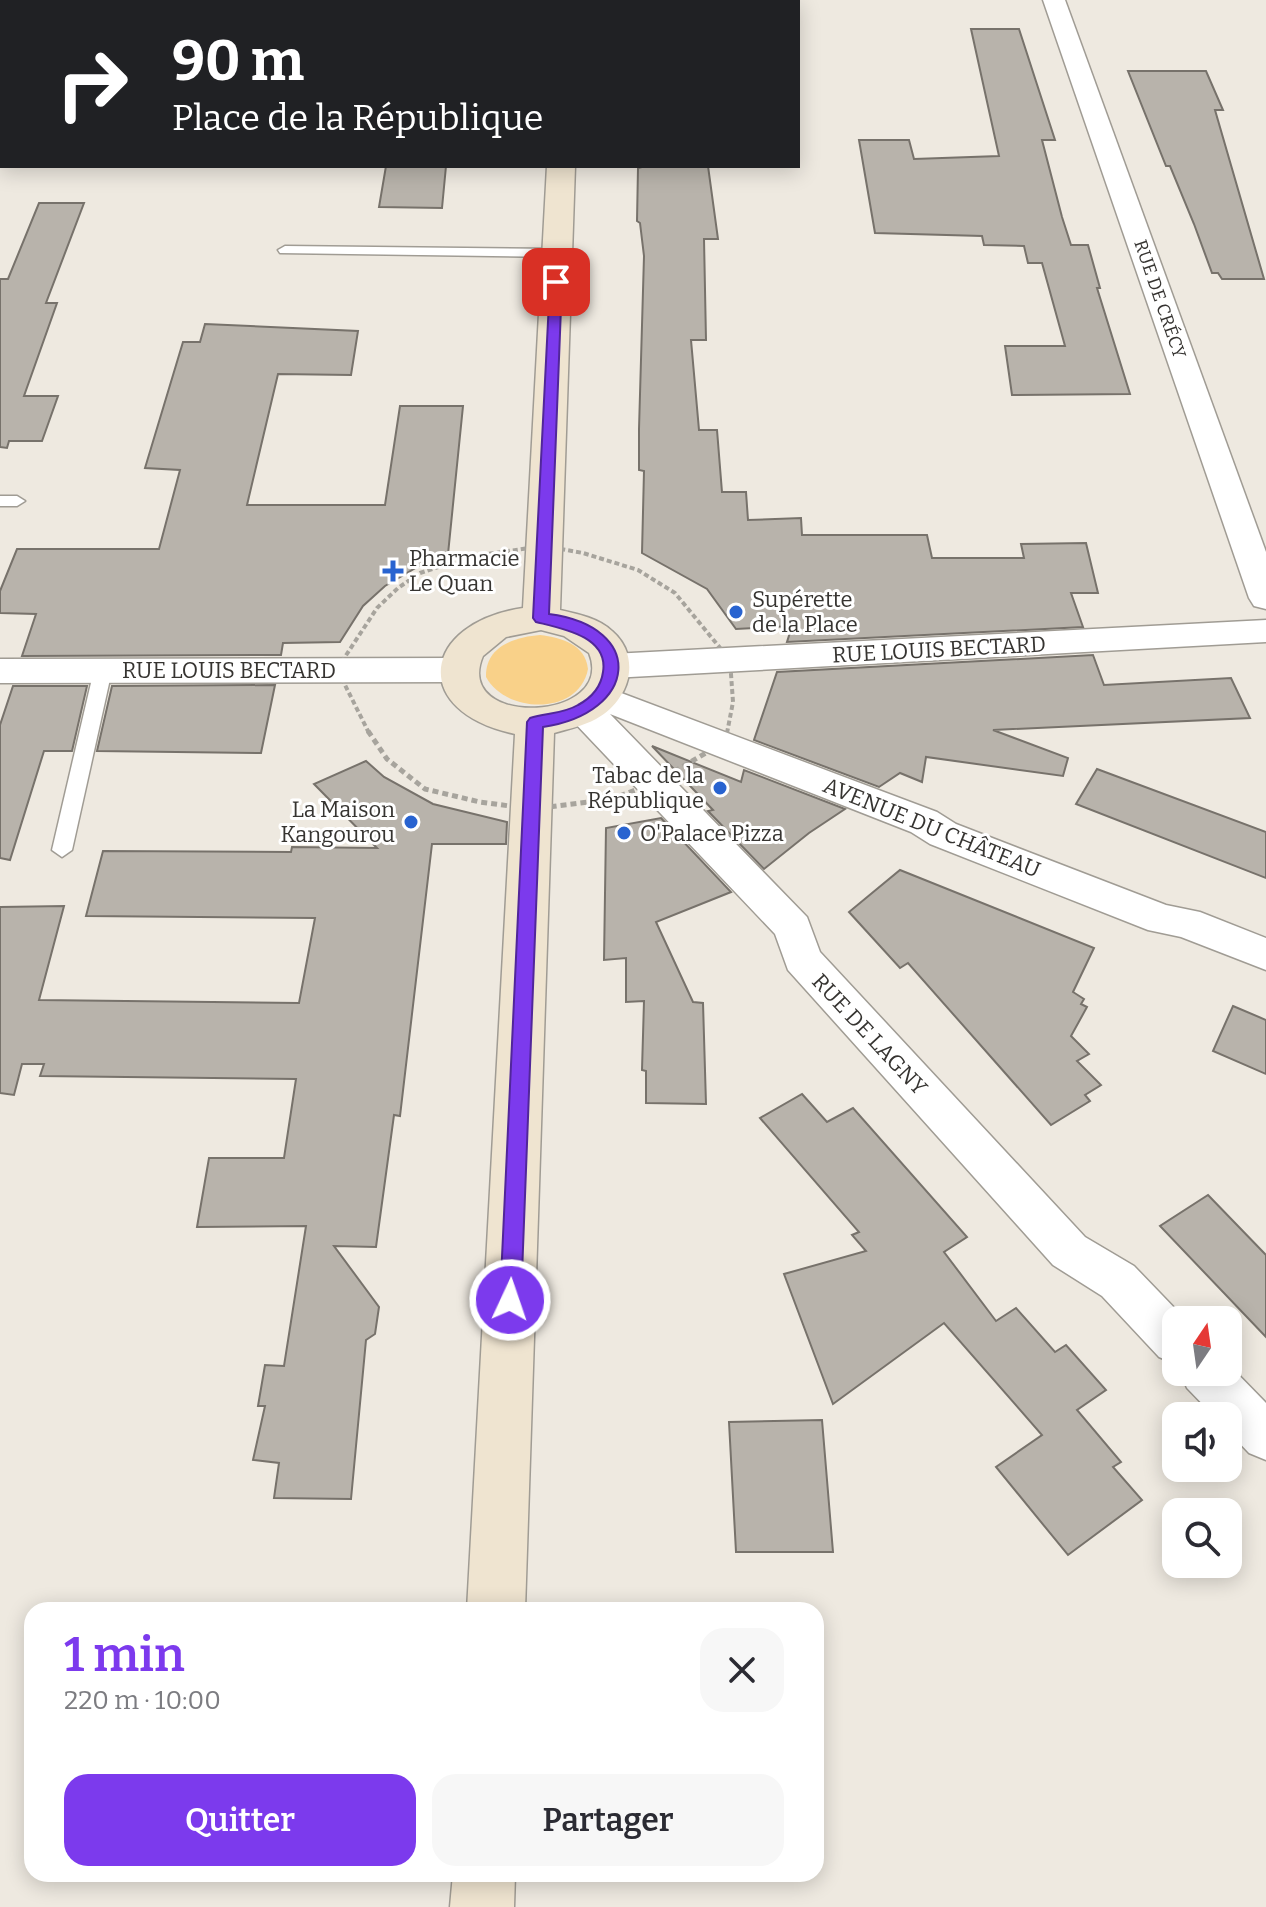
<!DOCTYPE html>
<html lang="fr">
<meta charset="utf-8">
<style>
body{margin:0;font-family:Bitter,serif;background:#f7f7f7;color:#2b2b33;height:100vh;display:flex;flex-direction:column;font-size:30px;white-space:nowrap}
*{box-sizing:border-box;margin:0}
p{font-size:26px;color:#7c7c81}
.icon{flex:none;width:44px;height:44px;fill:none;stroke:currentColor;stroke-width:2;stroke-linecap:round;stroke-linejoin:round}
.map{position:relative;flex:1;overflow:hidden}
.panel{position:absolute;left:24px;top:1602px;width:800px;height:280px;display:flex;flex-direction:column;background:#fff;border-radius:24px;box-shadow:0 4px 20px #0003}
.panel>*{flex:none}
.banner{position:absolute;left:0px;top:0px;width:800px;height:168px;box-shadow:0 4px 20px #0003;background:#202124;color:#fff;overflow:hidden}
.needle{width:52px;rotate:13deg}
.tools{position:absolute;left:1162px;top:1306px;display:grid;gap:16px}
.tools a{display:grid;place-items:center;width:80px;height:80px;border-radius:16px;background:#fff;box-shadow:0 4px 20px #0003;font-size:40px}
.pin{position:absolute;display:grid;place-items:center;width:68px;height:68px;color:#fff;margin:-34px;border-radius:16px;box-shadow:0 4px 12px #0006}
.me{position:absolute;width:88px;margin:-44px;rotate:3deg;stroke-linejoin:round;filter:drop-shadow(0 0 6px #0008)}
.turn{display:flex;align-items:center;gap:28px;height:168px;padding:0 40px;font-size:36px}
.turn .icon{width:104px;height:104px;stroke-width:2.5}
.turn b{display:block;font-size:56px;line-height:68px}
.round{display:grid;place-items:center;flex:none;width:84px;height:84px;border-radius:24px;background:#f7f7f7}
.summary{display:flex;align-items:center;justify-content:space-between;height:136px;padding:0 40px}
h1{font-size:48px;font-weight:600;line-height:60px;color:#7c3aed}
.button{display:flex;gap:16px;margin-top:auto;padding:16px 40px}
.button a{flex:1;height:92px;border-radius:24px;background:#7c3aed;color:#fff;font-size:32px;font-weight:600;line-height:92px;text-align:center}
.button a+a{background:#f7f7f7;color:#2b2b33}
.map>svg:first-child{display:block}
.green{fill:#f9d189}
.building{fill:#b8b3ab;stroke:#77726b;stroke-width:2}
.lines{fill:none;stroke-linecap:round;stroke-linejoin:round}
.lane-casing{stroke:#a09c94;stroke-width:3}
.street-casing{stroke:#a09c94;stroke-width:3}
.secondary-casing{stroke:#a09c94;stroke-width:3}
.path-far1{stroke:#a7a49d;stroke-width:4;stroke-dasharray:5 3;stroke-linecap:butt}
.path{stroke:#a7a49d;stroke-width:5;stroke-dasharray:6 4;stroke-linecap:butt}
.lane{fill:#fff;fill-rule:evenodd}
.street{fill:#fff;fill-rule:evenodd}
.secondary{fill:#efe4d0;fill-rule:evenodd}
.route{fill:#7c3aed;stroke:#51269a;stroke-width:2}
.poi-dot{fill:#2863d0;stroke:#fff;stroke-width:3}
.labels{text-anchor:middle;stroke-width:6;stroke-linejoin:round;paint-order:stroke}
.far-street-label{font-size:18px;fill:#363431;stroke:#fff}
.poi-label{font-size:22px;fill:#363431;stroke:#fff;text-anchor:start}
.street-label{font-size:22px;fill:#363431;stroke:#fff}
</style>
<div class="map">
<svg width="1266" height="1907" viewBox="0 0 1266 1907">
<rect width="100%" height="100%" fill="#eee9e0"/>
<path class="green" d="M 540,635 C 562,638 585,644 588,669 C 579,716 506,714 486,677 C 485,647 514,637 540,635 Z"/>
<g class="building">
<polygon points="971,29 1019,29 1055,140 1042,140 1062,217 1071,245 1088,245 1100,288 1097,288 1130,394 1012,395 1005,346 1065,346 1042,263 1028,263 1024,246 984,245 982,236 875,233 859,140 909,140 914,159 999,156"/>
<polygon points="1128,71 1206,71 1223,110 1215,110 1264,279 1222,279 1218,273 1212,273 1194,224 1170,166 1166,166"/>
<polygon points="386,166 446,166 442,208 379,207"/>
<polygon points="646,166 708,166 718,239 704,239 706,340 691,340 699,430 717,430 722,492 746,492 748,520 801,518 802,535 927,535 932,558 1024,558 1021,544 1086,543 1098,593 1071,593 1083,627 787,642 792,626 736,629 707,589 642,553 644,471 639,470 639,429 644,256 640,223 637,221 638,168"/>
<polygon points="39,203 84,203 46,303 57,303 24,396 58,396 42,441 9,441 7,448 0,447 0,279 8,279"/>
<polygon points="205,324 358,331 351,375 278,374 247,505 385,505 400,406 463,406 448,554 419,566 385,586 363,606 340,642 283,643 281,655 22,656 36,614 0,613 0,591 17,549 159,549 180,470 145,468 183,342 200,342"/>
<polygon points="1093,655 1104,685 1231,678 1250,718 993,730 1068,758 1063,776 926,757 922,782 900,773 879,787 754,740 777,672"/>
<polygon points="275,685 261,753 97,751 112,686"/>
<polygon points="13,686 87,686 72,751 44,751 10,860 0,858 0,725"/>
<polygon points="652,746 741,782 744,770 845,809 809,833 764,869 708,811 713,810"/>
<polygon points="366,761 384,777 433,804 507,822 506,844 432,844 400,1116 394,1115 376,1247 334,1246 379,1307 375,1334 366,1340 351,1499 274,1498 279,1463 253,1460 265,1406 258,1406 265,1365 284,1366 306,1226 197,1227 209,1158 284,1158 296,1079 40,1076 44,1064 22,1064 14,1095 0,1093 0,907 64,906 39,1000 299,1003 315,918 86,916 103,851 291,852 292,847 377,848 314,784"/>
<polygon points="1097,769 1266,832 1266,878 1076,804"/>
<polygon points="661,818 731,892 656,922 693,1002 703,1003 706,1104 646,1103 646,1071 642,1070 644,1001 626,1002 626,958 604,960 606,828"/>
<polygon points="900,870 1094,948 1073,992 1084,999 1081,1004 1087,1007 1071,1036 1089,1054 1077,1061 1101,1085 1085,1095 1090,1101 1051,1125 908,963 900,968 849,912"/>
<polygon points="1233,1006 1266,1020 1266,1074 1213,1051"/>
<polygon points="802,1094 827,1122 853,1108 967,1237 944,1252 996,1321 1016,1308 1055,1352 1066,1345 1106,1390 1077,1410 1121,1462 1113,1467 1142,1500 1068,1555 996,1467 1042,1435 944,1323 833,1404 784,1274 866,1251 852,1235 859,1232 760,1118"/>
<polygon points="1208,1195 1266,1255 1266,1337 1160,1226"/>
<polygon points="822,1420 833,1552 736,1552 729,1422"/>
</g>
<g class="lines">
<defs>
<g id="lane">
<rect x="0" y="76" width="2" height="8"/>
<polygon points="285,246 557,249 564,253 557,257 280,253 278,250"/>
<polygon points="0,496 17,496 25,501 17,506 0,506"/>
<polygon points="103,664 112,670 72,850 62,857 52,850 94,670"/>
</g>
<g id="street">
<polygon points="1043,0 1065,0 1266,552 1266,609 1254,606 1249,598"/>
<polygon points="1266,620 1266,642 612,678 600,674 595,666 600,658 612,654"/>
<polygon points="458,658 470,662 475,670 470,678 458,682 0,683 0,659"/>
<polygon points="600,685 937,812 956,824 1166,905 1200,912 1266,938 1266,970 1181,937 1148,930 930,844 911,832 610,714 807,917 820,952 1085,1237 1134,1266 1186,1320 1176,1320 1176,1364 1159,1357 1102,1296 1053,1265 788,970 775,934 570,718 565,709 570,700 582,697 588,688"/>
<polygon points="1228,1364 1266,1403 1266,1460 1249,1453 1228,1431 1228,1416 1214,1416 1187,1388 1180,1372 1228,1372"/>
</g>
<g id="secondary">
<rect x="556" y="0" width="24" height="2"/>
<path d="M 547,166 L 575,166 L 560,610 C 578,614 598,618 612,631 C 643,658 629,701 596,719 C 583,726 568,729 554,733 L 525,1610 L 467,1610 L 515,734 C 408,711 422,623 523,608 ZM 541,630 L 564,636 L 589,653 C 617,722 452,729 483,656 L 506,637 Z"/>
<polygon points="453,1874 515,1874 514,1907 450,1907"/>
</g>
</defs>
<use href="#lane" class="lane-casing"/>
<use href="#street" class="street-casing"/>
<use href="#secondary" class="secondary-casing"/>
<polyline class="path-far1" points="369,733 337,669 377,608 398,588 420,573 473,556 544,546 583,553 638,570 675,593 730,660 733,702 727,733"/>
<polyline class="path" points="368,731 387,759 425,789 480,802 532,809 612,799 656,782 723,743 728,731"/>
<use href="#lane" class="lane"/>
<use href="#street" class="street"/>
<use href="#secondary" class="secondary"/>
</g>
<path class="route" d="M 556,278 L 562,282 L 549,614 C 647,627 638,713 543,727 L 521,1300 L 518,1307 L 510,1310 L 503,1307 L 500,1300 L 527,722 L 530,718 C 546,713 563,714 578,705 C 591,698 601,687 603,672 C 609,636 560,628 536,622 L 533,618 L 550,282 Z"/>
<g class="poi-dot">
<path d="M389 559h8v8h8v8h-8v8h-8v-8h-8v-8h8z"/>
<circle cx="736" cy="612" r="8"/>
<circle cx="720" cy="788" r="8"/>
<circle cx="411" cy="822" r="8"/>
<circle cx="624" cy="833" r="8"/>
</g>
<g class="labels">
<g class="far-street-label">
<text transform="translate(1160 299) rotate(71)" y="6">RUE DE CRÉCY</text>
</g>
<g class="poi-label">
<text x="409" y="566">Pharmacie<tspan x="409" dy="25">Le Quan</tspan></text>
<text x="752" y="607">Supérette<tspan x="752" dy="25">de la Place</tspan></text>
<text x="704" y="783" text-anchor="end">Tabac de la<tspan x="704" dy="25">République</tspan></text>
<text x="395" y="817" text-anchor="end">La Maison<tspan x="395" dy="25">Kangourou</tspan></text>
<text x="640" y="841">O'Palace Pizza</text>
</g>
<g class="street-label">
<text transform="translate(939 649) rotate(-3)" y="8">RUE LOUIS BECTARD</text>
<text x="229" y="678">RUE LOUIS BECTARD</text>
<text transform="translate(932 827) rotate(22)" y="8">AVENUE DU CHÂTEAU</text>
<text transform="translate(870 1034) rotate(47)" y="8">RUE DE LAGNY</text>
</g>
</g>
</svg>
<div class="tools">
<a><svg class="needle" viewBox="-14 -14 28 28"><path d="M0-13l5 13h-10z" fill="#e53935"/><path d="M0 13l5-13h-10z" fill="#7c7c81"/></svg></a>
<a><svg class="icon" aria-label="sound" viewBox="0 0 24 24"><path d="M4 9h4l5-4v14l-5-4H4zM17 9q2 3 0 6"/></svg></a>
<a><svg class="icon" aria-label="search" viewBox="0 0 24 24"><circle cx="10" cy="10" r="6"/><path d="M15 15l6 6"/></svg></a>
</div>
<div class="pin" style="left:556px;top:282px;background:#d93025"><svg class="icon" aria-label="arrive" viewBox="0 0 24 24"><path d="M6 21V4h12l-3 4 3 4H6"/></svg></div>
<svg class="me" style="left:510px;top:1300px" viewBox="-20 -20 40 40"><circle r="17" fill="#7c3aed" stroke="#fff" stroke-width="3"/><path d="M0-11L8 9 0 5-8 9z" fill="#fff"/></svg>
<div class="banner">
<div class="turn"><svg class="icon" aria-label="right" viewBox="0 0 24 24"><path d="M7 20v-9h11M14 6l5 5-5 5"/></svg><div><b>90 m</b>Place de la République</div></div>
</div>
<section class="panel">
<div class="summary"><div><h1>1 min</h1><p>220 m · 10:00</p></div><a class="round"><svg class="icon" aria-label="close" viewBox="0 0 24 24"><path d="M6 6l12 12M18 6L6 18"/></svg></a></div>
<div class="button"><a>Quitter</a><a>Partager</a></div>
</section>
</div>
